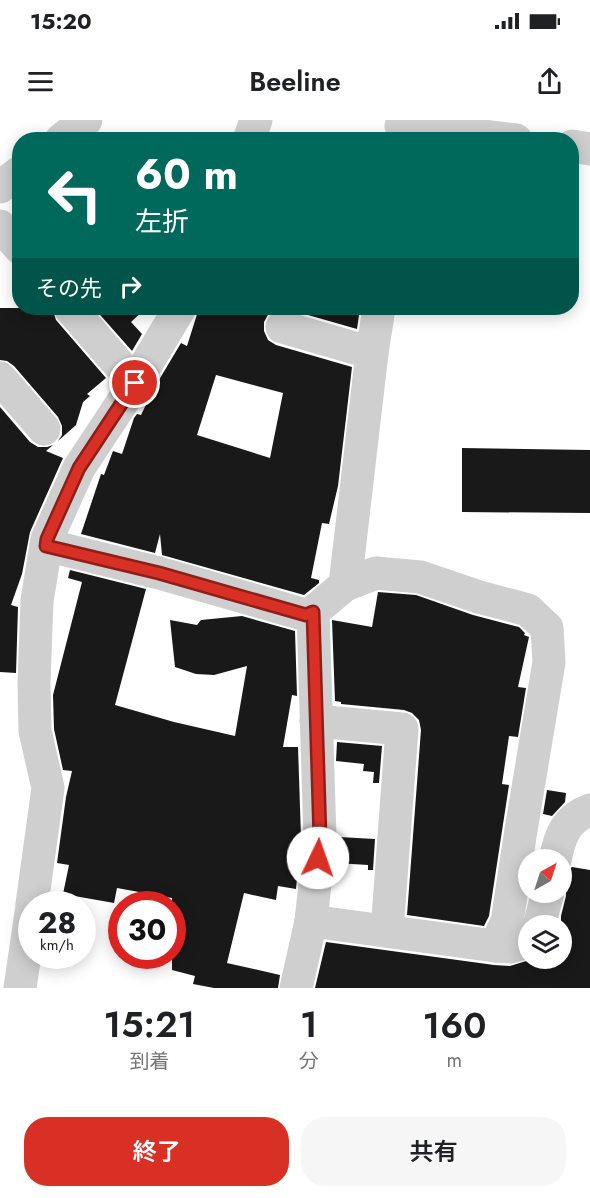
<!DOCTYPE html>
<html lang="ja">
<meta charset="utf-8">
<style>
body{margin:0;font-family:Jost,"Noto Sans JP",sans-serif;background:#f6f6f6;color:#202124;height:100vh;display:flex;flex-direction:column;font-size:22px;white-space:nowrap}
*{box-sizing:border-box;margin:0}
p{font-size:20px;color:#757577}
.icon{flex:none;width:33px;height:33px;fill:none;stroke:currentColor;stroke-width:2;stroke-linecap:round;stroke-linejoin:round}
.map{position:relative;height:868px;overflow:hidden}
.details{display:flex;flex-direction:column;background:#fff;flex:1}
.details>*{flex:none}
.top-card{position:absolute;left:12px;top:12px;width:567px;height:183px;border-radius:24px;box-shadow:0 3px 15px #0003;background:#00695c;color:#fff;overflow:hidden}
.needle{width:39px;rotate:39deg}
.buttons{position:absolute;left:518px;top:729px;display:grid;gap:12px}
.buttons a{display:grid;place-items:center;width:54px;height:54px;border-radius:50%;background:#fff;box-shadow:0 3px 15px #0003;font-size:30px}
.speed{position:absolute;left:18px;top:771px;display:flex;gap:12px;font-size:30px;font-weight:700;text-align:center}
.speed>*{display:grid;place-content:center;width:78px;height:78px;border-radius:50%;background:#fff;box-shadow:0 3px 15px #0003;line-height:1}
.speed small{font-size:15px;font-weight:400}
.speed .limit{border:9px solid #d22;background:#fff;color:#111}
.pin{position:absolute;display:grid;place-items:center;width:51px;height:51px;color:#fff;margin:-26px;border:3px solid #fff;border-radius:50%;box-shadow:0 2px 6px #0007}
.me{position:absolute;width:66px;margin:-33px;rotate:3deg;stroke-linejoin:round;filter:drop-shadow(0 0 4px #0008)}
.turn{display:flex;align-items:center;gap:21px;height:126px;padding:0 24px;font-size:27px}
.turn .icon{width:78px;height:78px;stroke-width:2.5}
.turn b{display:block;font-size:42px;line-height:51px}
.then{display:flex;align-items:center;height:57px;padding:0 24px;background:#0003;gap:12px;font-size:22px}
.eta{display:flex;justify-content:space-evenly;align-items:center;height:102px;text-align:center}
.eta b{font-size:36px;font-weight:600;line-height:42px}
.button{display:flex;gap:12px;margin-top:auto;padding:12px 24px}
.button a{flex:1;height:69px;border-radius:24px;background:#d93025;color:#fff;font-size:24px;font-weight:600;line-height:69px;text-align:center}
.button a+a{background:#f6f6f6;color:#202124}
.status{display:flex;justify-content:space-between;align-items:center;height:42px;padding:0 30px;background:#fff;direction:ltr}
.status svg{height:16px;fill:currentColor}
header{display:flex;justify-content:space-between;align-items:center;height:78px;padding:0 24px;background:#fff;font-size:27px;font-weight:600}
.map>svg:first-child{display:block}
.building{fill:#191919;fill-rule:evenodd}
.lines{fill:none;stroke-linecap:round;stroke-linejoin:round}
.minor{stroke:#cfcfcf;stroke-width:33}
.route-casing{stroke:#8d1f18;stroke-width:15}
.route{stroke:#d93025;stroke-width:10}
</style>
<div class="status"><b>15:20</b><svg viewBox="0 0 49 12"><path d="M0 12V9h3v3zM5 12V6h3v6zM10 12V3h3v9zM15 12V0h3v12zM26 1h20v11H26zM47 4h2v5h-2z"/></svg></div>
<header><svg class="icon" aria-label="menu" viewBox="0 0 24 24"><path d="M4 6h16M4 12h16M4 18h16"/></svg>Beeline<svg class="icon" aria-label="share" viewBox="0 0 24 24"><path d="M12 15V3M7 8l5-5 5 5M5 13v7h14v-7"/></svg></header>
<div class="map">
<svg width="590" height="868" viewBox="0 0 590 868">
<rect width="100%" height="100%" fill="#fff"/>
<g class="building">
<polygon points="0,188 52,188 56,200 106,258 87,274 90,276 83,282 76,305 58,321 62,315 62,306 58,297 14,246 7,241 0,240"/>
<polygon points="94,188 146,188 131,202 142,214 132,231"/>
<path d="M 199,188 L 360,188 L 357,209 L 287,189 L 278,189 L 269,193 L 264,202 L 264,211 L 268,220 L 276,225 L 352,247 L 338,366 L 329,404 L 322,403 L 311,458 L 319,460 L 319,463 L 304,475 L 162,435 L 160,414 L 155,433 L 81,414 L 101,354 L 104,355 L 113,331 L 122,334 L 134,298 L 137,294 L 141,295 L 153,270 L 181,223 L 187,226 ZM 216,255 L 283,273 L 270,338 L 197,315 Z"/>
<polygon points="0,287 30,322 38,327 47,327 53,325 46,331 63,338 30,412 22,454 11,485 18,487 16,553 0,552"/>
<polygon points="462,328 590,330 590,393 462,392"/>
<polygon points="70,450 146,469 115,585 174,602 235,616 247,546 214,555 196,554 175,547 170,500 197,505 201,500 242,496 295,511 297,576 292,575 283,627 298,627 301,717 296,769 278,766 276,780 244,773 227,843 280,855 278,868 214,868 193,864 195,856 172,850 172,778 117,768 114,783 63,774 69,745 57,743 66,677 72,651 63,650 54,609 53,575 82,462 68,458"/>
<polygon points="378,472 416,475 473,495 519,507 525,513 524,515 529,517 518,567 526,568 518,617 509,616 502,664 509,665 489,796 484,806 407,795 421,610 419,600 412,593 404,590 341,584 341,582 335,581 332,500 372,507"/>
<polygon points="337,622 382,626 379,663 373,663 374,652 363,651 364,644 336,641"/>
<polygon points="547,670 566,673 565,682 552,696 543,694"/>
<polygon points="339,717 375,719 373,750 368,750 368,745 336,743"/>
<polygon points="572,747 590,750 590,868 315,868 326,822 494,845 510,846 536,838 561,838 561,796 566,776 566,768 563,761 563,756"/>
</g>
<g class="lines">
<g class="minor">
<polyline points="401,6 516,20"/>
<polyline points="61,20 86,0"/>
<polyline points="249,20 256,0"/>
<polyline points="572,26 590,29"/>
<polyline points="0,67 20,52"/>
<polyline points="0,106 20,128"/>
<polyline points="70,188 135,263"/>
<polyline points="282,207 372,233"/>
<polyline points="0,258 44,309"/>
<polyline points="46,425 159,453 306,495 313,492 345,465 372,233 379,188"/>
<polyline points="316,601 402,609 387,811"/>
<path d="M 555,740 C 560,715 566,699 590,690"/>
<polyline points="32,784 48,668 35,611 34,563 37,481 47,419 79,348 135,263 180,188"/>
<polyline points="311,801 495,826 507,802 521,710 549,542 547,508 528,490 479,477 420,457 376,453 345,465"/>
<polyline points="539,806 548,772"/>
<polyline points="495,826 511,827 528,822"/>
<polyline points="20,868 32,786"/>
<polyline points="296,868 311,801 320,718 313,492"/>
</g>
</g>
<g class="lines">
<defs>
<polyline id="route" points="135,263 79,348 47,419 46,426 159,453 306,495 313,492 320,718 318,738"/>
</defs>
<use href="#route" class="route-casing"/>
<use href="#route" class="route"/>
</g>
</svg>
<div class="buttons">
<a><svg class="needle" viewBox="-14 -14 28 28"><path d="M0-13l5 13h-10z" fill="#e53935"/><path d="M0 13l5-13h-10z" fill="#757577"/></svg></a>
<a><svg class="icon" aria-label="layers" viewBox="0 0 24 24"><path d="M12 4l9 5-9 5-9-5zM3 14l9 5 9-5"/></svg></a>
</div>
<div class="speed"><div>28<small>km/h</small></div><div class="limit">30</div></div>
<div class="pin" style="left:135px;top:263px;background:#d93025"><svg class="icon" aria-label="arrive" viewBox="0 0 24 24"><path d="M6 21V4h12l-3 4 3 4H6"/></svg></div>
<svg class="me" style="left:318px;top:738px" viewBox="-20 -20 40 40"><circle r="19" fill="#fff"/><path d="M0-13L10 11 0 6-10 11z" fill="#d93025"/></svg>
<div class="top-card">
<div class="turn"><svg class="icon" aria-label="left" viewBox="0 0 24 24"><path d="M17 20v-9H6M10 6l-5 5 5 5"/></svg><div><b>60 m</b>左折</div></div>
<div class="then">その先<svg class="icon" aria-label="right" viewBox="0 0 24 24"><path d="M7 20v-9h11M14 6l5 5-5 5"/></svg></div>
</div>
</div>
<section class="details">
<div class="eta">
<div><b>15:21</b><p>到着</p></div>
<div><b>1</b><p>分</p></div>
<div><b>160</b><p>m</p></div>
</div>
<div class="button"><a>終了</a><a>共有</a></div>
</section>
